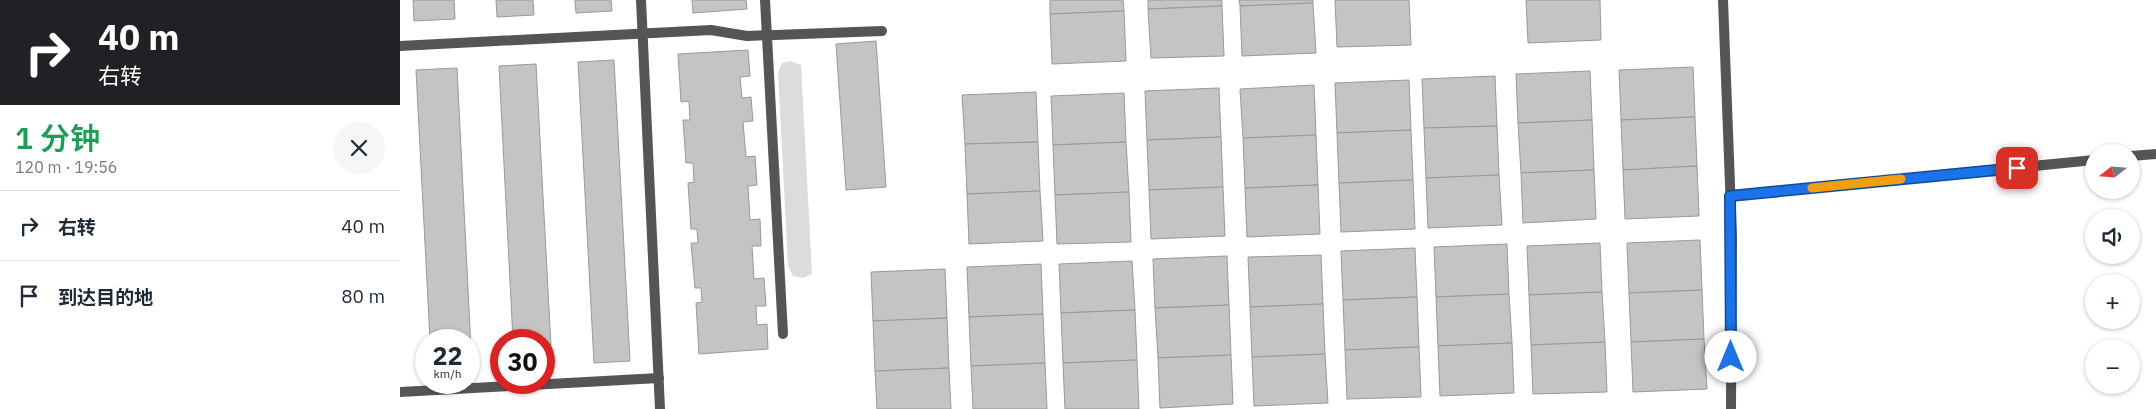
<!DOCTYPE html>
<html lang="zh">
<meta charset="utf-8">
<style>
body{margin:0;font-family:"IBM Plex Sans","Noto Sans SC",sans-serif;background:#f6f6f7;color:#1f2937;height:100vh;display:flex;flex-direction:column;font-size:19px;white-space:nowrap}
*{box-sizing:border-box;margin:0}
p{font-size:16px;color:#747a83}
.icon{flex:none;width:28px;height:28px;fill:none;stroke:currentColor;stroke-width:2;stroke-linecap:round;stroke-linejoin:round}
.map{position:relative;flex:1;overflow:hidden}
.details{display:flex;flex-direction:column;background:#fff;width:400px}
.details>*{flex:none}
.guide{background:#202124;color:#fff;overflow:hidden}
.needle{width:32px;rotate:253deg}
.controls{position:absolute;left:1685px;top:144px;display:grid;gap:10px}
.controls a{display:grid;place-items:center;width:55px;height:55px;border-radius:50%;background:#fff;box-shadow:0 1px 4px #0004;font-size:25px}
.speed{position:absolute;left:15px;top:329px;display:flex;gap:10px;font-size:25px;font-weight:700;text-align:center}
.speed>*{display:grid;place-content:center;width:65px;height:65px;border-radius:50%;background:#fff;box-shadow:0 1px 4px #0004;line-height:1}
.speed small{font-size:12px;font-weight:400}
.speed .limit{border:8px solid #d22;background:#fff;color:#111}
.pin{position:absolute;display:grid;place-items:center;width:42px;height:42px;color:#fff;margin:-21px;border-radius:10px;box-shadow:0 2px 8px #0006}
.me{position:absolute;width:55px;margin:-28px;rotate:0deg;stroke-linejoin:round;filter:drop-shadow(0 0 4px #0008)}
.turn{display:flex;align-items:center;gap:18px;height:105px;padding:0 15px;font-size:22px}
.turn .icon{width:65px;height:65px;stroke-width:2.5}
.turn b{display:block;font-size:35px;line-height:42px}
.round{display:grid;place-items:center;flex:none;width:52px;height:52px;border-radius:26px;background:#f6f6f7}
.overview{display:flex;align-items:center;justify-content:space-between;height:85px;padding:0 15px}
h1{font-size:30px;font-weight:600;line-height:38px;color:#1e9e55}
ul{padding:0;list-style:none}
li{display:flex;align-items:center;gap:15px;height:70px;padding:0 15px;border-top:1px solid #e0e1e3}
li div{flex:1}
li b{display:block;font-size:19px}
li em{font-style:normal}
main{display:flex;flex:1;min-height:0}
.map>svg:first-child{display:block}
.green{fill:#dcdcdc}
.building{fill:#c4c4c4;stroke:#999}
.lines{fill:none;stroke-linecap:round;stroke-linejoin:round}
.lane{stroke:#555;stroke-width:10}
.street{stroke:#555;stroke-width:10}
.route-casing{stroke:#114b97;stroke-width:12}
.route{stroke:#1a73e8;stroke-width:9}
.slow{stroke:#f59e0b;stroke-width:9}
</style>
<main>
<section class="details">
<div class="guide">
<div class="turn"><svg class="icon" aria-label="right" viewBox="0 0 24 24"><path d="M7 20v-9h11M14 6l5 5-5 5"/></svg><div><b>40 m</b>右转</div></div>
</div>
<div class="overview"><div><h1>1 分钟</h1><p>120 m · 19:56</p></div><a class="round"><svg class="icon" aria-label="close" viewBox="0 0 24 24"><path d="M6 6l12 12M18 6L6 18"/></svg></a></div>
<ul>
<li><svg class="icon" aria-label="right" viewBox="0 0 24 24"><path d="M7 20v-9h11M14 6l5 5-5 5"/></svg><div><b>右转</b></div><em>40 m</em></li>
<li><svg class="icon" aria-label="arrive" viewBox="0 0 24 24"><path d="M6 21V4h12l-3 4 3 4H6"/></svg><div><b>到达目的地</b></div><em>80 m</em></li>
</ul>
</section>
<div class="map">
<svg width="1756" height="409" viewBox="0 0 1756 409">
<rect width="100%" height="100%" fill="#fff"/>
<polygon class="green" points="390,61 401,65 412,274 403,278 393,276 388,266 378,72 382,63"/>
<g class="building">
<polygon points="13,0 54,0 55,19 14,21"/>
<polygon points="96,0 133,0 134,15 97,17"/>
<polygon points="175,0 211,0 212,11 176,13"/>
<polygon points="292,0 346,0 347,9 293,13"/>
<polygon points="650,0 723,0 724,11 650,14"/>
<polygon points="748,0 822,0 822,6 748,9"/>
<polygon points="839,0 913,0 913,3 840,6"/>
<polygon points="935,0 1009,0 1011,45 937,47"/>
<polygon points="1126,0 1200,0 1201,40 1128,43"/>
<polygon points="913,3 916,53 842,56 840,6"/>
<polygon points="822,6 824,56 751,58 748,9"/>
<polygon points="724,11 726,61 652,64 650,14"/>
<polygon points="476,41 486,187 446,190 436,44"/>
<polygon points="348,50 350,76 340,77 342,98 351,97 353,121 343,122 346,157 355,156 357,185 348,186 350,220 360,219 361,246 352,246 354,279 364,278 366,306 356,306 357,325 367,324 368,349 299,354 296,303 302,302 301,288 295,288 291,243 298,243 297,229 291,229 288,183 294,182 293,163 286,163 283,120 290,120 289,101 281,102 278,54"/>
<polygon points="214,60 230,361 194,363 178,62"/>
<polygon points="136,64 152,365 144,365 144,340 113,340 99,66"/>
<polygon points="1293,67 1295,117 1221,120 1219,70"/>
<polygon points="57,68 72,369 69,369 69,340 30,340 16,70"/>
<polygon points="1190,71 1192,120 1118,123 1116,74"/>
<polygon points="1095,76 1097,126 1024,128 1022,79"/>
<polygon points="1009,80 1011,130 937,133 935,83"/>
<polygon points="914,85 916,135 843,138 840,89"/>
<polygon points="819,88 821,137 747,140 745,91"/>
<polygon points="636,92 638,142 565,144 562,95"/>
<polygon points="724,93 726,142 653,145 651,96"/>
<polygon points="1295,117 1297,166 1223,170 1221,120"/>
<polygon points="1192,120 1194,170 1121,173 1118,123"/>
<polygon points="1097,126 1099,175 1026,178 1024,128"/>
<polygon points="1011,130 1013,180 939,183 937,133"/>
<polygon points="916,135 918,185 845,188 843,138"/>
<polygon points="821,137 823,187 749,190 747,140"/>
<polygon points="638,142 640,191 567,194 565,144"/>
<polygon points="726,142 729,192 655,195 653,145"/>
<polygon points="1297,166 1299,216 1225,219 1223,170"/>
<polygon points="1194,170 1196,219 1123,223 1121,173"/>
<polygon points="1099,175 1102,225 1028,228 1026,178"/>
<polygon points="1013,180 1015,229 941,232 939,183"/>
<polygon points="918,185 920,234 847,237 845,188"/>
<polygon points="823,187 825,236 751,239 749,190"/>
<polygon points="640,191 643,241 569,244 567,194"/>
<polygon points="729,192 731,242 657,244 655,195"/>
<polygon points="1300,240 1302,290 1229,293 1227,243"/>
<polygon points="1200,243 1202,292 1129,295 1127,246"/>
<polygon points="1107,244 1109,294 1036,297 1034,247"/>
<polygon points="1015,248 1017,297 943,300 941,251"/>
<polygon points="921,255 923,304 850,307 848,257"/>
<polygon points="827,256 829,305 755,308 753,259"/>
<polygon points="732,261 735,310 661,313 659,264"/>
<polygon points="641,264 643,314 569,317 567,267"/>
<polygon points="545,269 547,318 473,321 471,272"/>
<polygon points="1302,290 1304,339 1231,342 1229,293"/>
<polygon points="1202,292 1205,342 1131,345 1129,295"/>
<polygon points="1109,294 1112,343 1038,346 1036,297"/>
<polygon points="1017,297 1019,347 945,350 943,300"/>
<polygon points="923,304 925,354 852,357 850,307"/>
<polygon points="829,305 831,355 758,358 755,308"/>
<polygon points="735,310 737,360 663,363 661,313"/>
<polygon points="643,314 645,363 571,366 569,317"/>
<polygon points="547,318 549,368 475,371 473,321"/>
<polygon points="1304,339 1307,389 1233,392 1231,342"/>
<polygon points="1205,342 1207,392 1133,394 1131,345"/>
<polygon points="1112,343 1114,393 1040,396 1038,346"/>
<polygon points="1019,347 1021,397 947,399 945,350"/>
<polygon points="925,354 928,403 854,406 852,357"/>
<polygon points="831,355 833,404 760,408 758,358"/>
<polygon points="737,360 739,409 665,409 663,363"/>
<polygon points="645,363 647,409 573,409 571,366"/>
<polygon points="549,368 551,409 477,409 475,371"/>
</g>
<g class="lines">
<g class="lane">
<polyline points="365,0 383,334"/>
<polyline points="0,46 311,30 347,36 482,31"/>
</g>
<g class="street">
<polyline points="241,0 260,409"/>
<polyline points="1323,0 1332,237 1331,409"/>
<polyline points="1731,156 1756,154"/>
<polyline points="1330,196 1694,160"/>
<polyline points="0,392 259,378"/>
</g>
</g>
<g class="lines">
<defs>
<polyline id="route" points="1331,357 1330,196 1617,168"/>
</defs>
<use href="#route" class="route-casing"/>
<use href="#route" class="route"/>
<polyline class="slow" points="1412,188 1501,179"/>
</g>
</svg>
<div class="controls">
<a><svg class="needle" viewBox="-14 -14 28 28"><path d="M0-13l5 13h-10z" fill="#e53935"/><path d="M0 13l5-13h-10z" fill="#747a83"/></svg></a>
<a><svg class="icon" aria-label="sound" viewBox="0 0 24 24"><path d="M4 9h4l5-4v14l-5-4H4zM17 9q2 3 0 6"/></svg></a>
<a>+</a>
<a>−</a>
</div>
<div class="speed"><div>22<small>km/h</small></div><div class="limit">30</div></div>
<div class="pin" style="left:1617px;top:168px;background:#d93025"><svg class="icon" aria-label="arrive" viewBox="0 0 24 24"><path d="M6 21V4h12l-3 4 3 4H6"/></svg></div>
<svg class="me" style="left:1331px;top:357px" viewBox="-20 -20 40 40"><circle r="19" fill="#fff"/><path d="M0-13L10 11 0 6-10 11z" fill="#1a73e8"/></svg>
</div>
</main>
